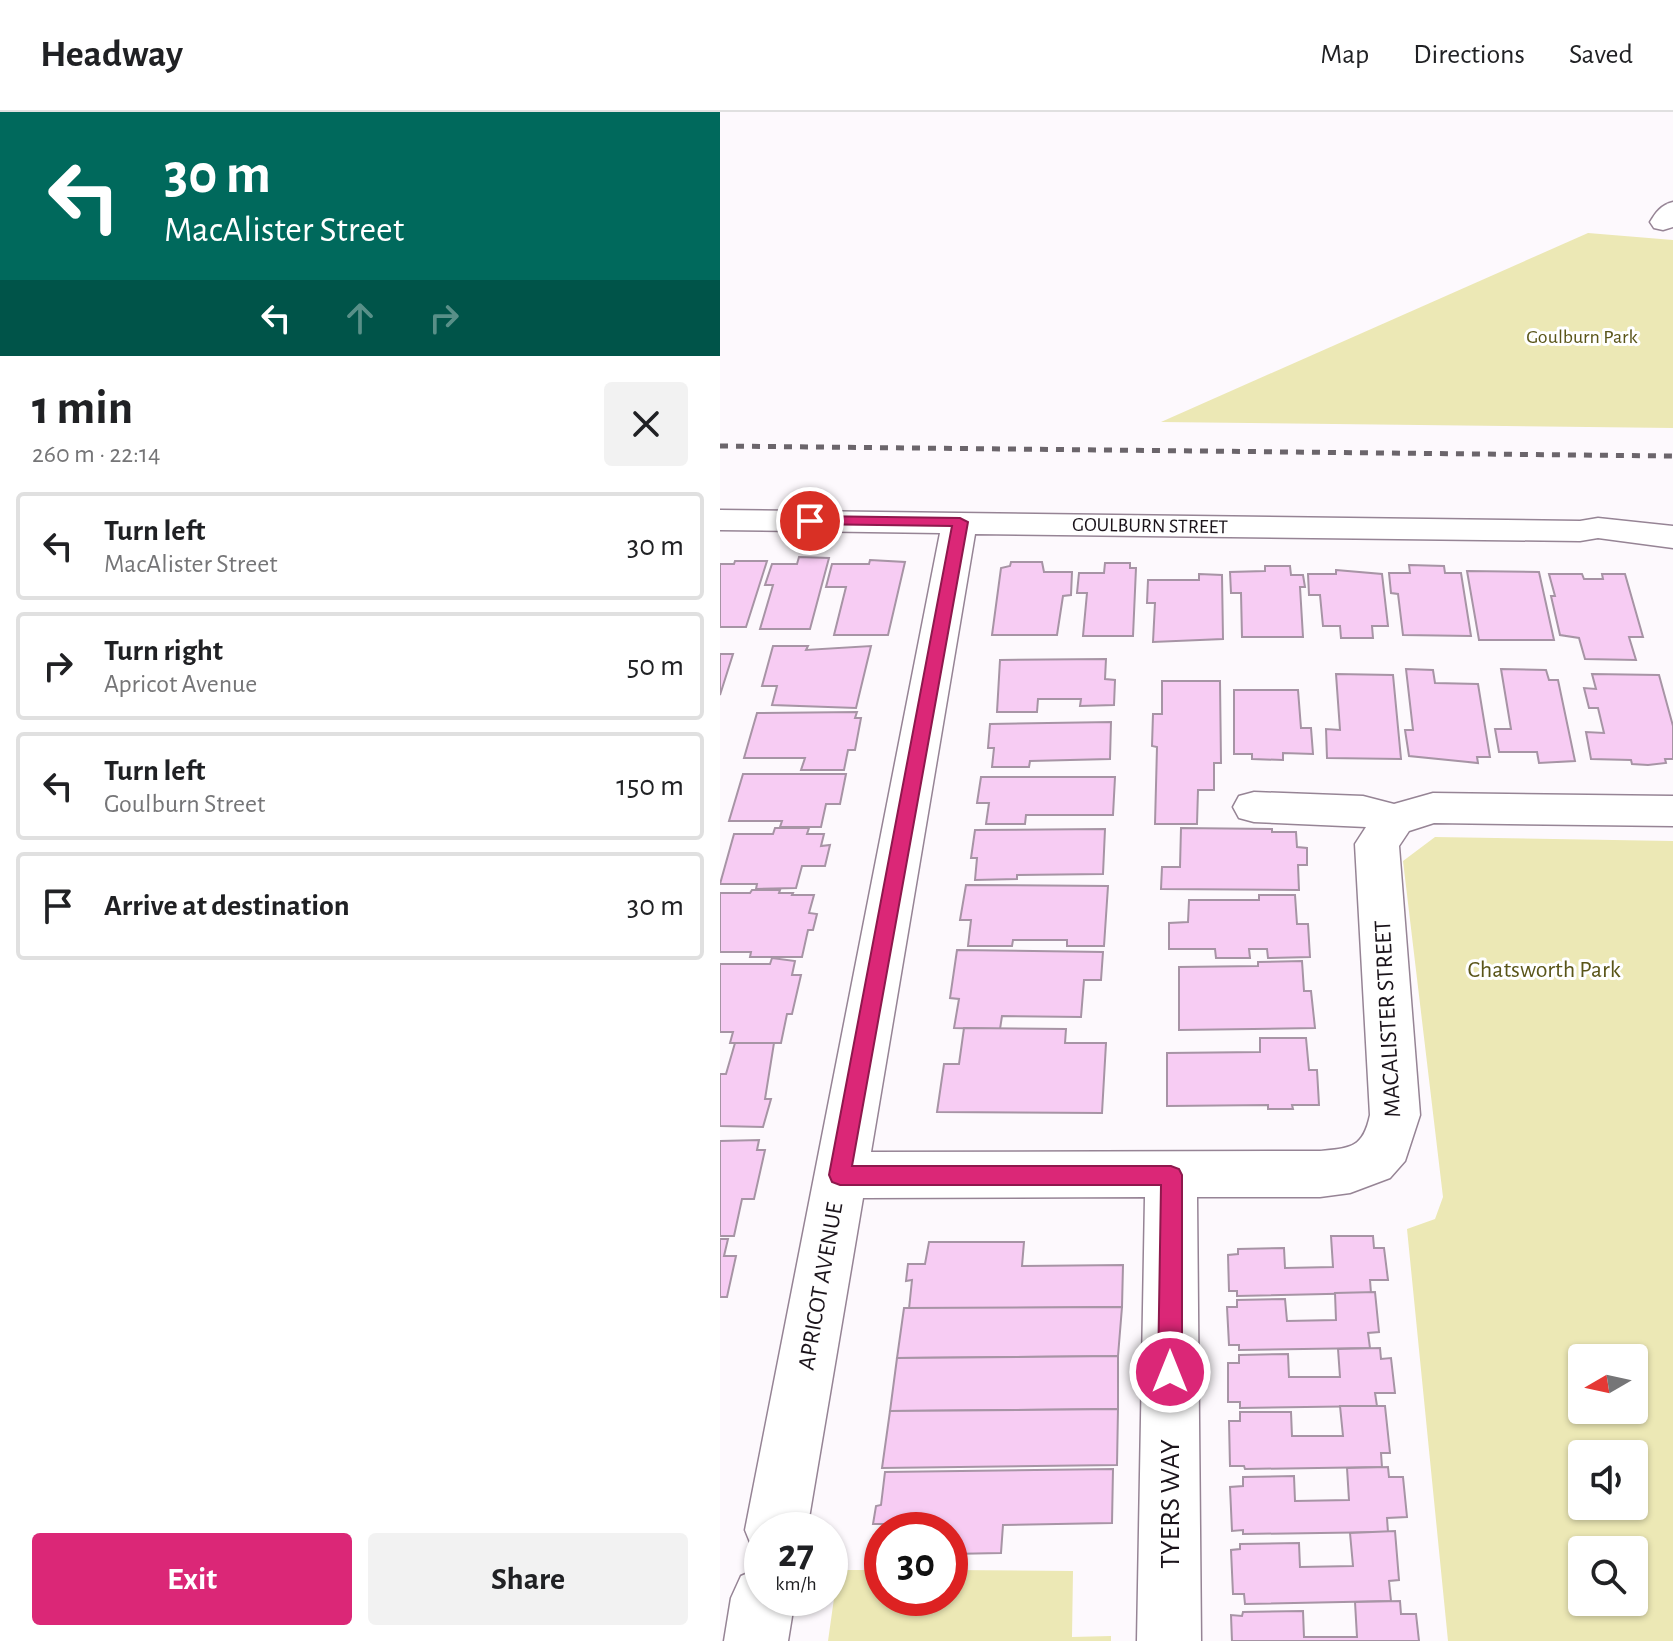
<!DOCTYPE html>
<meta charset="utf-8">
<style>
body{margin:0;font-family:"Alegreya Sans",sans-serif;background:#f2f2f2;color:#202124;height:100vh;display:flex;flex-direction:column;font-size:30px;white-space:nowrap}
*{box-sizing:border-box;margin:0}
p{font-size:26px;color:#757577}
.icon{flex:none;width:44px;height:44px;fill:none;stroke:currentColor;stroke-width:2;stroke-linecap:round;stroke-linejoin:round}
.map{position:relative;flex:1;overflow:hidden}
.side{display:flex;flex-direction:column;background:#fff;width:720px}
.side>*{flex:none}
.banner{background:#00695c;color:#fff;overflow:hidden}
.needle{width:52px;rotate:261deg}
.controls{position:absolute;left:848px;top:1232px;display:grid;gap:16px}
.controls a{display:grid;place-items:center;width:80px;height:80px;border-radius:8px;background:#fff;box-shadow:0 2px 6px #0004;font-size:40px}
.speed{position:absolute;left:24px;top:1400px;display:flex;gap:16px;font-size:40px;font-weight:700;text-align:center}
.speed>*{display:grid;place-content:center;width:104px;height:104px;border-radius:50%;background:#fff;box-shadow:0 2px 6px #0004;line-height:1}
.speed small{font-size:20px;font-weight:400}
.speed .limit{border:12px solid #d22;background:#fff;color:#111}
.pin{position:absolute;display:grid;place-items:center;width:68px;height:68px;color:#fff;margin:-34px;border:4px solid #fff;border-radius:50%;box-shadow:0 2px 8px #0007}
.me{position:absolute;width:88px;margin:-44px;rotate:0deg;stroke-linejoin:round;filter:drop-shadow(0 0 6px #0008)}
.turn{display:flex;align-items:center;gap:28px;height:168px;padding:0 32px;font-size:36px}
.turn .icon{width:104px;height:104px;stroke-width:2.5}
.turn b{display:block;font-size:56px;line-height:68px}
.lanes{display:flex;align-items:center;height:76px;padding:0 32px;background:#0003;justify-content:center;gap:40px;direction:ltr}
.lanes .off{opacity:.35}
.round{display:grid;place-items:center;flex:none;width:84px;height:84px;border-radius:8px;background:#f2f2f2}
.summary{display:flex;align-items:center;justify-content:space-between;height:136px;padding:0 32px}
h1{font-size:48px;font-weight:700;line-height:60px}
.cta{display:flex;gap:16px;margin-top:auto;padding:16px 32px}
.cta a{flex:1;height:92px;border-radius:8px;background:#db2777;color:#fff;font-size:32px;font-weight:700;line-height:92px;text-align:center}
.cta a+a{background:#f2f2f2;color:#202124}
ul{padding:0;list-style:none}
li{display:flex;align-items:center;gap:24px;height:108px;margin:0 16px 12px;padding:0 16px;border:4px solid #e0e0e0;border-radius:8px}
li div{flex:1}
li b{display:block;font-size:30px}
li em{font-style:normal}
header{display:flex;align-items:center;gap:48px;box-sizing:border-box;height:112px;padding:0 40px;background:#fff;border-bottom:2px solid #e0e0e0}
header strong{font-size:38px}
nav{display:flex;gap:44px;margin-inline-start:auto;font-size:28px}
main{display:flex;flex:1;min-height:0}
.map>svg:first-child{display:block}
.green{fill:#ece8b5;fill-rule:evenodd}
.building{fill:#f7ccf3;stroke:#a794a5;stroke-width:2}
.lines{fill:none;stroke-linecap:round;stroke-linejoin:round}
.minor-casing{stroke:#968495;stroke-width:3}
.minor{fill:#fff;fill-rule:evenodd}
.rail{stroke:#6b656b;stroke-width:5;stroke-dasharray:8 8;stroke-linecap:butt}
.route{fill:#db2777;stroke:#8e194d;stroke-width:2}
.labels{text-anchor:middle;stroke-width:6;stroke-linejoin:round;paint-order:stroke}
.far-park-label{font-size:20px;fill:#5a5519;stroke:#fff}
.far-street-label{font-size:20px;fill:#1b141b;stroke:#fff}
.park-label{font-size:24px;fill:#5a5519;stroke:#fff}
.street-label{font-size:24px;fill:#1b141b;stroke:#fff}
.near-street-label{font-size:28px;fill:#1b141b;stroke:#fff}
</style>
<header>
<strong>Headway</strong>
<nav><a>Map</a><a>Directions</a><a>Saved</a></nav>
</header>
<main>
<section class="side">
<div class="banner">
<div class="turn"><svg class="icon" aria-label="left" viewBox="0 0 24 24"><path d="M17 20v-9H6M10 6l-5 5 5 5"/></svg><div><b>30 m</b>MacAlister Street</div></div>
<div class="lanes"><svg class="icon" aria-label="left" viewBox="0 0 24 24"><path d="M17 20v-9H6M10 6l-5 5 5 5"/></svg><svg class="icon off" aria-label="ahead" viewBox="0 0 24 24"><path d="M12 20V5M6 11l6-6 6 6"/></svg><svg class="icon off" aria-label="right" viewBox="0 0 24 24"><path d="M7 20v-9h11M14 6l5 5-5 5"/></svg></div>
</div>
<div class="summary"><div><h1>1 min</h1><p>260 m · 22:14</p></div><a class="round"><svg class="icon" aria-label="close" viewBox="0 0 24 24"><path d="M6 6l12 12M18 6L6 18"/></svg></a></div>
<ul>
<li><svg class="icon" aria-label="left" viewBox="0 0 24 24"><path d="M17 20v-9H6M10 6l-5 5 5 5"/></svg><div><b>Turn left</b><p>MacAlister Street</p></div><em>30 m</em></li>
<li><svg class="icon" aria-label="right" viewBox="0 0 24 24"><path d="M7 20v-9h11M14 6l5 5-5 5"/></svg><div><b>Turn right</b><p>Apricot Avenue</p></div><em>50 m</em></li>
<li><svg class="icon" aria-label="left" viewBox="0 0 24 24"><path d="M17 20v-9H6M10 6l-5 5 5 5"/></svg><div><b>Turn left</b><p>Goulburn Street</p></div><em>150 m</em></li>
<li><svg class="icon" aria-label="arrive" viewBox="0 0 24 24"><path d="M6 21V4h12l-3 4 3 4H6"/></svg><div><b>Arrive at destination</b></div><em>30 m</em></li>
</ul>
<div class="cta"><a>Exit</a><a>Share</a></div>
</section>
<div class="map">
<svg width="953" height="1529" viewBox="0 0 953 1529">
<rect width="100%" height="100%" fill="#fdf9fd"/>
<g class="green">
<polygon points="868,121 953,128 953,316 441,310"/>
<path d="M 715,725 L 953,729 L 953,1529 L 728,1529 L 687,1117 L 715,1107 L 723,1085 L 683,749 ZM 862,1246 L 914,1246 L 914,1298 L 862,1298 ZM 862,1342 L 914,1342 L 914,1394 L 862,1394 ZM 862,1438 L 914,1438 L 914,1490 L 862,1490 Z"/>
<polygon points="118,1458 162,1458 162,1486 230,1486 230,1458 353,1459 352,1525 391,1524 391,1529 108,1529"/>
</g>
<g class="building">
<polygon points="79,445 109,446 90,517 40,517 53,473 45,473 52,452 77,452"/>
<polygon points="150,448 185,450 168,523 114,523 126,475 106,475 112,452 149,452"/>
<polygon points="15,449 47,449 26,515 0,515 0,452 14,452"/>
<polygon points="291,450 322,450 324,460 352,460 351,483 343,484 337,523 272,523 281,456 290,454"/>
<polygon points="385,451 410,451 410,456 416,456 413,524 363,524 367,481 357,481 359,461 384,461"/>
<polygon points="689,453 724,454 725,461 741,461 751,524 683,523 678,482 671,481 669,461 690,461"/>
<polygon points="545,454 570,454 571,463 583,463 585,475 580,475 583,525 522,525 521,481 511,481 510,460 545,459"/>
<polygon points="616,458 662,462 668,514 652,514 653,526 621,526 620,514 603,514 600,483 589,483 588,462 616,462"/>
<polygon points="747,459 819,460 834,528 759,528"/>
<polygon points="479,462 502,463 503,527 433,530 435,491 427,491 428,468 479,468"/>
<polygon points="829,462 862,462 864,467 883,467 882,462 905,462 923,525 909,525 916,548 865,547 859,526 840,523 831,484 835,484"/>
<polygon points="53,534 88,534 86,538 151,534 136,596 52,593 57,574 42,574"/>
<polygon points="0,542 13,542 0,583"/>
<polygon points="386,547 385,567 395,568 394,593 360,594 361,587 318,587 317,600 277,600 280,548"/>
<polygon points="686,557 713,558 715,571 758,572 770,645 757,645 758,651 689,644 685,618 693,618"/>
<polygon points="781,557 826,558 829,568 838,568 855,649 819,651 817,640 779,640 775,617 791,617"/>
<polygon points="616,562 673,563 681,647 607,646 606,617 620,618"/>
<polygon points="872,562 939,563 953,614 953,647 945,647 946,651 928,653 912,652 911,648 871,647 866,620 884,621 878,596 869,596 864,576 876,577"/>
<polygon points="442,569 500,569 501,651 494,651 494,678 478,678 477,712 435,712 437,635 432,634 433,602 442,602"/>
<polygon points="514,578 578,578 581,616 591,616 593,642 563,641 563,648 532,647 532,642 514,642"/>
<polygon points="137,600 135,606 141,606 135,638 128,638 124,658 81,658 85,646 24,646 37,601"/>
<polygon points="391,610 390,647 310,649 309,655 272,655 274,636 268,636 270,612"/>
<polygon points="23,662 126,662 120,692 106,692 101,715 60,715 62,709 9,709"/>
<polygon points="261,665 395,665 393,703 306,703 305,712 266,712 269,691 257,691"/>
<polygon points="55,716 89,716 87,722 104,722 101,734 110,733 105,754 82,754 76,776 36,777 37,772 0,772 14,722 53,722"/>
<polygon points="461,716 552,717 552,720 576,720 577,735 587,736 587,753 578,753 579,778 441,777 442,755 460,755"/>
<polygon points="385,717 383,762 297,763 297,767 255,768 257,746 251,746 255,718"/>
<polygon points="246,773 388,774 384,834 347,834 347,828 293,828 292,834 248,834 251,808 240,808"/>
<polygon points="32,778 60,778 59,781 73,781 72,783 94,783 89,801 97,802 93,818 88,818 82,845 30,845 31,840 0,840 0,781 30,781"/>
<polygon points="539,783 575,783 577,812 588,812 590,845 548,846 547,837 529,837 530,846 496,846 495,837 449,837 449,811 468,810 469,788 539,788"/>
<polygon points="237,838 383,840 381,868 364,868 361,905 282,904 280,917 234,916 239,887 230,886"/>
<polygon points="52,846 75,849 72,863 81,863 72,902 67,902 61,931 10,931 13,920 0,920 0,852 50,852"/>
<polygon points="582,849 584,879 591,879 595,916 459,918 459,855 538,854 538,850"/>
<polygon points="244,916 346,917 345,931 386,931 382,1001 217,1000 224,952 239,952"/>
<polygon points="540,926 586,926 589,958 597,958 599,993 572,993 573,997 548,997 548,993 447,994 447,941 540,940"/>
<polygon points="15,931 54,931 45,987 51,987 43,1015 0,1014 0,962 6,962"/>
<polygon points="39,1028 37,1038 45,1038 34,1087 22,1087 14,1124 0,1124 0,1029"/>
<polygon points="611,1124 653,1124 654,1136 664,1136 668,1168 650,1168 651,1181 517,1184 517,1179 509,1179 508,1143 518,1142 518,1137 564,1136 565,1156 613,1155"/>
<polygon points="0,1127 8,1127 4,1144 16,1144 7,1185 0,1185"/>
<polygon points="209,1130 304,1130 302,1154 403,1153 402,1195 189,1197 192,1168 186,1169 188,1152 205,1152"/>
<polygon points="655,1180 659,1220 648,1221 650,1236 519,1238 519,1233 509,1233 507,1195 517,1195 517,1188 565,1187 567,1209 616,1208 615,1181"/>
<polygon points="402,1195 398,1244 177,1246 184,1196"/>
<polygon points="660,1236 661,1247 671,1246 675,1281 655,1281 657,1294 520,1296 520,1290 508,1290 508,1251 519,1251 519,1243 568,1242 569,1265 620,1265 618,1237"/>
<polygon points="398,1244 398,1297 170,1299 177,1246"/>
<polygon points="620,1294 665,1294 670,1341 661,1341 662,1355 525,1357 524,1354 510,1354 509,1309 520,1309 520,1300 571,1300 572,1324 623,1324"/>
<polygon points="398,1297 397,1353 162,1356 170,1299"/>
<polygon points="668,1355 669,1365 683,1365 687,1405 667,1406 668,1420 523,1422 523,1418 512,1419 510,1375 523,1374 523,1365 574,1364 575,1389 629,1388 627,1356"/>
<polygon points="393,1357 392,1411 283,1413 281,1441 230,1442 230,1418 167,1418 167,1412 153,1412 156,1394 161,1393 165,1360"/>
<polygon points="675,1419 679,1468 669,1469 671,1489 525,1492 524,1482 513,1482 511,1438 520,1437 520,1432 579,1431 580,1455 633,1454 630,1421"/>
<polygon points="680,1489 681,1502 696,1502 699,1529 512,1529 511,1503 522,1504 523,1500 583,1499 584,1525 637,1525 635,1490"/>
</g>
<g class="lines">
<defs>
<g id="minor">
<path d="M 953,90 L 953,115 L 943,118 L 934,116 L 930,110 C 936,100 941,93 953,90 Z"/>
<path d="M 0,398 L 860,409 L 878,406 L 953,414 L 953,436 L 878,426 L 860,429 L 255,422 L 151,1040 L 600,1039 C 631,1036 643,1036 650,1003 L 635,732 L 646,715 L 534,710 L 519,706 L 513,695 L 519,684 L 534,680 L 643,684 L 674,692 L 713,681 L 953,684 L 953,714 L 714,711 L 689,719 L 679,734 L 700,1003 L 685,1049 L 670,1066 L 630,1081 L 600,1085 L 477,1085 L 481,1529 L 417,1529 L 425,1085 L 143,1086 L 87,1418 L 42,1418 L 42,1443 L 34,1440 L 25,1418 L 220,421 L 0,418 Z"/>
<polygon points="42,1455 42,1486 75,1486 68,1529 4,1529 11,1486 21,1464"/>
</g>
</defs>
<use href="#minor" class="minor-casing"/>
<use href="#minor" class="minor"/>
<polyline class="rail" points="0,334 953,344"/>
</g>
<polygon class="route" points="90,404 240,406 248,410 132,1054 451,1054 459,1057 462,1063 462,1260 459,1268 450,1272 442,1268 438,1260 441,1073 120,1073 112,1070 109,1063 232,414 85,412 83,409"/>
<g class="labels">
<g class="far-park-label">
<text x="862" y="231">Goulburn Park</text>
</g>
<g class="far-street-label">
<text transform="translate(430 413) rotate(1)" y="7">GOULBURN STREET</text>
</g>
<g class="park-label">
<text x="824" y="865">Chatsworth Park</text>
</g>
<g class="street-label">
<text transform="translate(667 907) rotate(-93)" y="8">MACALISTER STREET</text>
<text transform="translate(100 1174) rotate(-80)" y="8">APRICOT AVENUE</text>
</g>
<g class="near-street-label">
<text transform="translate(449 1392) rotate(-90)" y="10">TYERS WAY</text>
</g>
</g>
</svg>
<div class="controls">
<a><svg class="needle" viewBox="-14 -14 28 28"><path d="M0-13l5 13h-10z" fill="#e53935"/><path d="M0 13l5-13h-10z" fill="#757577"/></svg></a>
<a><svg class="icon" aria-label="sound" viewBox="0 0 24 24"><path d="M4 9h4l5-4v14l-5-4H4zM17 9q2 3 0 6"/></svg></a>
<a><svg class="icon" aria-label="search" viewBox="0 0 24 24"><circle cx="10" cy="10" r="6"/><path d="M15 15l6 6"/></svg></a>
</div>
<div class="speed"><div>27<small>km/h</small></div><div class="limit">30</div></div>
<div class="pin" style="left:90px;top:409px;background:#d93025"><svg class="icon" aria-label="arrive" viewBox="0 0 24 24"><path d="M6 21V4h12l-3 4 3 4H6"/></svg></div>
<svg class="me" style="left:450px;top:1260px" viewBox="-20 -20 40 40"><circle r="17" fill="#db2777" stroke="#fff" stroke-width="3"/><path d="M0-11L8 9 0 5-8 9z" fill="#fff"/></svg>
</div>
</main>
